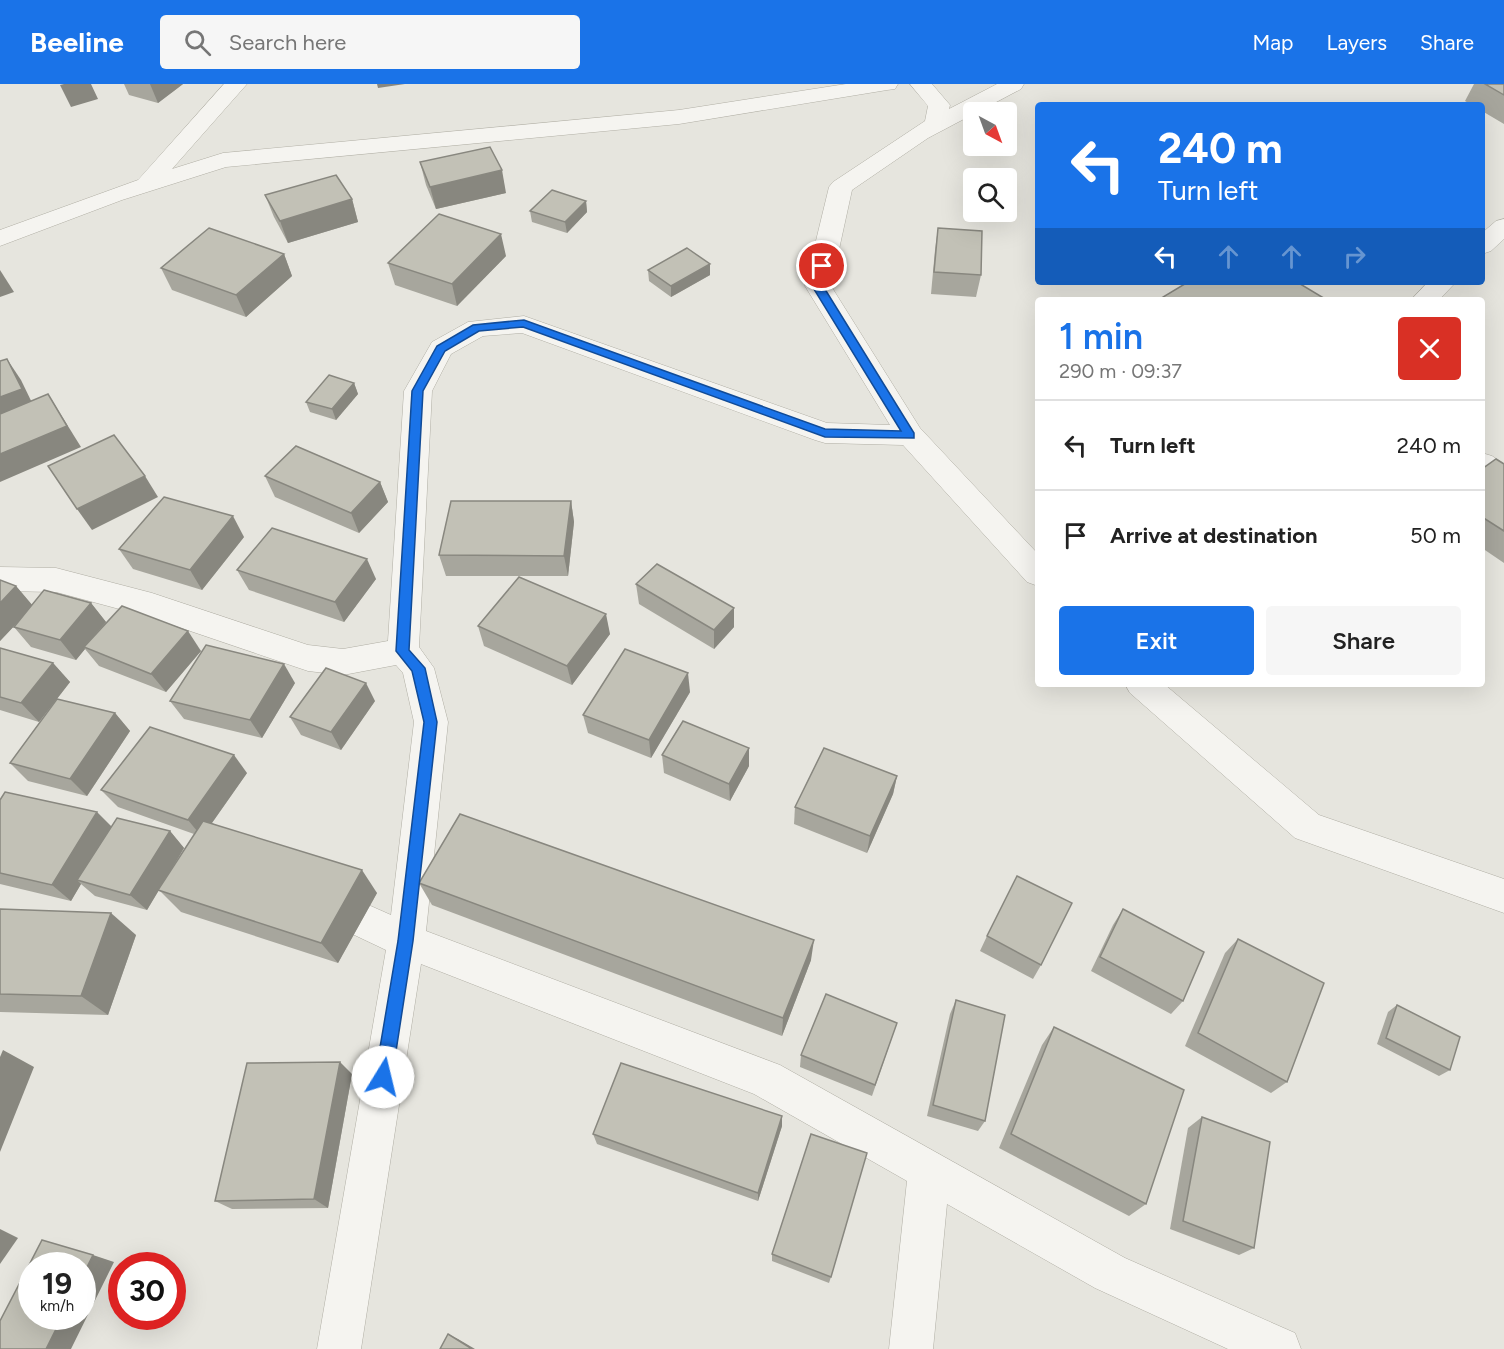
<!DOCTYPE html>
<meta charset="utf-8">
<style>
body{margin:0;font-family:Figtree,sans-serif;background:#f6f6f6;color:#222;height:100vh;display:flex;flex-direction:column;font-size:22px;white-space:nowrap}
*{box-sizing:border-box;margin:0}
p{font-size:20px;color:#767676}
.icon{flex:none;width:33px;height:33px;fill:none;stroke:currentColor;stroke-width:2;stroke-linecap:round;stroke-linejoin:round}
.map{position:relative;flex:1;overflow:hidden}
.sheet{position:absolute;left:1035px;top:213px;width:450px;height:390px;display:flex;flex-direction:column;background:#fff;border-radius:6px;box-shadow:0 6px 24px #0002}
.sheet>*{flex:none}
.top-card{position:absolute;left:1035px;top:18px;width:450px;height:183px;border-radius:6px;box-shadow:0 6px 24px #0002;background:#1a73e8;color:#fff;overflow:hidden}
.needle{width:39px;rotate:139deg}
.tools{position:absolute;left:963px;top:18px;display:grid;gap:12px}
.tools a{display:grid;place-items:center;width:54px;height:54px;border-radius:6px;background:#fff;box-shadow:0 6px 24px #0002;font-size:30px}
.speed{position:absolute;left:18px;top:1168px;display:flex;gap:12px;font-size:30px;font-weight:700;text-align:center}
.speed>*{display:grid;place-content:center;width:78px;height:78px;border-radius:50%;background:#fff;box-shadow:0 6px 24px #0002;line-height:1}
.speed small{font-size:15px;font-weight:400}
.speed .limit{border:9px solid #d22;background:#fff;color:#111}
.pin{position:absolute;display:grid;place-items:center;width:51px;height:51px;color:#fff;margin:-26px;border:3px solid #fff;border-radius:50%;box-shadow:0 2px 6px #0007}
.me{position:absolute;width:66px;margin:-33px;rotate:9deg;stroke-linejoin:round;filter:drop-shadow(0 0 4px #0008)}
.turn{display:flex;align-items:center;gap:21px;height:126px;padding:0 24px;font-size:27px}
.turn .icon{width:78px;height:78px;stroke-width:2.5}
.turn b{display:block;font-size:42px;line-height:51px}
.lanes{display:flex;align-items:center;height:57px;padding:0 24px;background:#0003;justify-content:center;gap:30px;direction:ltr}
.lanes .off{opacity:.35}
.round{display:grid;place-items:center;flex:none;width:63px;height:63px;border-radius:6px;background:#f6f6f6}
.headline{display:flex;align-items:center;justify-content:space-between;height:102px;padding:0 24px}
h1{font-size:36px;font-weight:600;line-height:45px;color:#1a73e8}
.action{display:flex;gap:12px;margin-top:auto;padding:12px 24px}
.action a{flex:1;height:69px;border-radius:6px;background:#1a73e8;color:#fff;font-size:24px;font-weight:600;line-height:69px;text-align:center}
.action a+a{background:#f6f6f6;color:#222}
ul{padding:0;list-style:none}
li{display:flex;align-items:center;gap:18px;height:90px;padding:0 24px;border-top:2px solid #e0e0e0}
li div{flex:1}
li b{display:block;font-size:22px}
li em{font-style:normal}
header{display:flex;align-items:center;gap:36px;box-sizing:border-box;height:84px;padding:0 30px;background:#1a73e8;color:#fff}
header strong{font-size:28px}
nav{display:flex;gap:33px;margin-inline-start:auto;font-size:21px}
.search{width:420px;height:54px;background:#f6f6f6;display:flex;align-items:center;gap:15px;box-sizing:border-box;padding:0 21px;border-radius:6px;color:#767676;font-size:22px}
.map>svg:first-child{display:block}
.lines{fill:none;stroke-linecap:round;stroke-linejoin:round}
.street-casing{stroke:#b0aea4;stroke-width:1}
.street{fill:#f5f4f0;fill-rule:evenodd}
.wall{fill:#a7a69d}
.shaded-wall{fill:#88877f}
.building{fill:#c2c1b6;stroke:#88877f;stroke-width:1.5}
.route{fill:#1a73e8;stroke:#114b97;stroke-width:1.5}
</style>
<header>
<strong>Beeline</strong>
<div class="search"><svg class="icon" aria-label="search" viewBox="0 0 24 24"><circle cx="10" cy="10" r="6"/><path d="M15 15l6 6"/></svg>Search here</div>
<nav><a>Map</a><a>Layers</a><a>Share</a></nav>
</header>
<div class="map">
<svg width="1504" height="1265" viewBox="0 0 1504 1265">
<rect width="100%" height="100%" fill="#e6e5de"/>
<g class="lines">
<defs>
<g id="street">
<polygon points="224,0 247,0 172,85 223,69 679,26 846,0 898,0 895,5 887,6 679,40 226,83 122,116 0,162 0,146 138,96"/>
<polygon points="910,0 932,0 950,21 949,25 997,0 1024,0 1021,5 928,54 852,106 831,202 920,344 1038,470 1038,502 1027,498 903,361 825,359 815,356 522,249 483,252 451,270 432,307 419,563 434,584 448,638 426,847 780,981 1125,1174 1295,1249 1301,1265 1228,1265 1095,1204 947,1120 933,1265 889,1265 907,1097 754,1010 421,880 361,1265 317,1265 386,866 308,829 303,817 308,805 321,800 391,831 414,638 403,589 396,581 343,591 308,587 149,533 56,508 0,507 0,483 56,484 152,509 308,561 343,565 388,557 404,307 432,258 468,238 524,232 827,339 890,341 805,202 829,103 833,98 925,37 928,22"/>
<polygon points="1504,135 1504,155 1491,167 1482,170 1482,149 1496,137"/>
<polygon points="1428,198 1456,198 1439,216 1411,216"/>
<polygon points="1482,369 1492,372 1504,380 1504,404 1494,401 1482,393"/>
<polygon points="1125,600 1164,600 1319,731 1504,795 1504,829 1295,754 1130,609"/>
</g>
</defs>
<use href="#street" class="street-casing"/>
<use href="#street" class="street"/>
</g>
<g class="wall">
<polygon points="124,0 183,0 158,19 129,11"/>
<polygon points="1474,0 1504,0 1504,40 1482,27 1482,21 1472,21 1465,17"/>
<polygon points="420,78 506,109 436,125 426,101"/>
<polygon points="265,111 352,115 358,138 288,159 274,133"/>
<polygon points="586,117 587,128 567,149 532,138 530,127"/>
<polygon points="938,144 981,191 976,213 931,210 935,166"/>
<polygon points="284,170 292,192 246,233 172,206 161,184"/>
<polygon points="506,172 457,222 395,201 388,179"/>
<polygon points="648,186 710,191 671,213 649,197"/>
<polygon points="354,299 358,310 336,336 310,328 306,318"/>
<polygon points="1504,380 1504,479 1482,464 1482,385"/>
<polygon points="265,392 380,398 388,418 359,449 275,413"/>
<polygon points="571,417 574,438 568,492 446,492 439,471"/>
<polygon points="244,453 202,506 133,485 119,465"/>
<polygon points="237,486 376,495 344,538 249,506"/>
<polygon points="0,496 16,502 32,521 91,519 106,538 201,567 166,608 99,582 85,565 76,576 31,563 14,543 17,539 0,557"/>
<polygon points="636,500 734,543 714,565 639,520"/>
<polygon points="478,542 610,550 572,601 484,562"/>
<polygon points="0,564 53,579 70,598 39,638 0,626"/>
<polygon points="295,599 262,654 184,635 170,617"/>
<polygon points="690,608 651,674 588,649 583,631"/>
<polygon points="375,617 341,666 301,651 290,633"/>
<polygon points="115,629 130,647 87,712 28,697 10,679"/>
<polygon points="749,664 749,682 730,717 664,689 662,671"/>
<polygon points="247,689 212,739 377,809 338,879 181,828 159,806 147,826 95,812 81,800 71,817 0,800 0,716 111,742 170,747 184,764 173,783 194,750 118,723 101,706"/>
<polygon points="897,692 893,710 867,769 794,740 795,723"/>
<polygon points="419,799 811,876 782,952 432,821"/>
<polygon points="0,825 136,851 108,931 0,928"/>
<polygon points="1123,825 1183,917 1171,930 1091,887 1113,841"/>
<polygon points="987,852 1041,881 1033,895 980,867"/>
<polygon points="1238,855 1287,998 1271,1009 1185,962 1225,869"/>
<polygon points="956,916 985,1037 978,1047 927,1032 950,930"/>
<polygon points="1397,921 1450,986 1439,992 1377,960 1388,928"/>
<polygon points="897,939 872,1012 800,983 801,971"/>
<polygon points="1054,943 1146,1120 1129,1132 999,1064 1042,961"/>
<polygon points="352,990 328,1124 232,1125 215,1117"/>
<polygon points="1202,1033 1254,1164 1239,1171 1170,1145 1188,1044"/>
<polygon points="782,1042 758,1117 597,1060 593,1050"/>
<polygon points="772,1170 831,1193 829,1199 772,1177"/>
</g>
<g class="shaded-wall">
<polygon points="64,0 91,0 98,15 71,23 60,1"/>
<polygon points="150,0 183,0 158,19"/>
<polygon points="377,0 405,0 378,4"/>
<polygon points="502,86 506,109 436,125 430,103"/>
<polygon points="352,115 358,138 288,159 280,137"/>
<polygon points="586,117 587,128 567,149 565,138"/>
<polygon points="501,150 506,172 457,222 452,200"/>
<polygon points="284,170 292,192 246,233 236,211"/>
<polygon points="710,180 710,191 671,213 671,202"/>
<polygon points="0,186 14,208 0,213"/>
<polygon points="7,275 21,296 36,327 0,341 0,313"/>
<polygon points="354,299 358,310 336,336 332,325"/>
<polygon points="48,310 81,363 0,398 0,370"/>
<polygon points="145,392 158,413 92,446 77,425"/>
<polygon points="380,398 388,418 359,449 351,429"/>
<polygon points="571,417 574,438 568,492 564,472"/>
<polygon points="233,432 244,453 202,506 190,486"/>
<polygon points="367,475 376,495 344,538 335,518"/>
<polygon points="16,502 33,522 0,557 0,519"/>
<polygon points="91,519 106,538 84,563 85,565 76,576 60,556"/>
<polygon points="734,524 734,543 714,565 714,546"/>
<polygon points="606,530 610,550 572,601 567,582"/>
<polygon points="188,547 201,567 166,608 151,590"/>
<polygon points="53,579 70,598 39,638 21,619"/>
<polygon points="284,580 295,599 262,654 250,636"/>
<polygon points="688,589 690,608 651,674 649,656"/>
<polygon points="366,599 375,617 341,666 331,648"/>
<polygon points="115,629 130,647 87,712 70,695"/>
<polygon points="749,664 749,682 730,717 729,700"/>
<polygon points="234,671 247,689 202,753 188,736"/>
<polygon points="897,692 893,710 867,769 870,752"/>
<polygon points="97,728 114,745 77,796 81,800 71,817 52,801"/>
<polygon points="170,747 184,764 147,826 130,811"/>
<polygon points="362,786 377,809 338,879 321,859"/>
<polygon points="111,829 136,851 108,931 81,912"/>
<polygon points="814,856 811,876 782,952 783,934"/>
<polygon points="3,966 34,983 0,1068 0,973"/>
<polygon points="340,978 352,990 328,1124 314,1115"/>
<polygon points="782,1032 782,1042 758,1117 758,1109"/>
<polygon points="0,1145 18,1154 0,1180"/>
<polygon points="93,1171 114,1178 71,1265 46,1265 62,1233 82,1233 82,1193"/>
<polygon points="448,1250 458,1255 475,1265 472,1265"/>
</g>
<g class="building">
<polygon points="1485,0 1504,0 1504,11"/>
<polygon points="490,63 502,86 430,103 420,78"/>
<polygon points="336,91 352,115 280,137 265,111"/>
<polygon points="552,106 586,117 565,138 530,127"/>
<polygon points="439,130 501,150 452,200 388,179"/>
<polygon points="209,144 284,170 236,211 161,184"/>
<polygon points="938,144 982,147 981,191 934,188"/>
<polygon points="687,164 710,180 671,202 648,186"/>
<polygon points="1188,198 1297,198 1327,216 1167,216 1163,213"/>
<polygon points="7,275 22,305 0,313 0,277"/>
<polygon points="329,291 354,299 332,325 306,318"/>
<polygon points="48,310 67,342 0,370 0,330"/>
<polygon points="114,351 145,392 77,425 48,382"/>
<polygon points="296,362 380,398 351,429 265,392"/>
<polygon points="1496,375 1504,380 1504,447 1482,433 1482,385"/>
<polygon points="164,413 233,432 190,486 119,465"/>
<polygon points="451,417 571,417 564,472 439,471"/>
<polygon points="272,444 367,475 335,518 237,486"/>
<polygon points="657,480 734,524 714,546 636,500"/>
<polygon points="519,493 606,530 567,582 478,542"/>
<polygon points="0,496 16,502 0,519"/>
<polygon points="44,506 91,519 60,556 14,543"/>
<polygon points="122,522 188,547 151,590 84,563"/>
<polygon points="206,561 284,580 250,636 170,617"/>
<polygon points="0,564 53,579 21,619 0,613"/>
<polygon points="625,565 688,589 649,656 583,631"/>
<polygon points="326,584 366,599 331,648 290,633"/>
<polygon points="57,615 115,629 70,695 10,679"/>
<polygon points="683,637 749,664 729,700 662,671"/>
<polygon points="150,643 234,671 188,736 101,706"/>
<polygon points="824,664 897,692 870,752 795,723"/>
<polygon points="5,708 97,728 52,801 0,789 0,716"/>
<polygon points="460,730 814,856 783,934 419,799"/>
<polygon points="117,734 170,747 130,811 77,796"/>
<polygon points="203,737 362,786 321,859 158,806"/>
<polygon points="1017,792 1072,819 1041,881 987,852"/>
<polygon points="0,825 111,829 81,912 0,910"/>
<polygon points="1123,825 1204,868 1183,917 1100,873"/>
<polygon points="1238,855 1324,899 1287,998 1198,949"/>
<polygon points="826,910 897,939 875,1001 801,971"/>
<polygon points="956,916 1005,931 985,1037 933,1021"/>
<polygon points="1397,921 1460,953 1450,986 1386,954"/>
<polygon points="1054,943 1184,1006 1146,1120 1011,1050"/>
<polygon points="340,978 314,1115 215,1117 247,979"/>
<polygon points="621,979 782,1032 758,1109 593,1050"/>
<polygon points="1202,1033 1270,1058 1254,1164 1183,1137"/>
<polygon points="811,1050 867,1069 831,1193 772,1170"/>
<polygon points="42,1156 93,1171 82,1193 82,1182 32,1182 32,1233 62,1233 46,1265 0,1265 0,1237"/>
<polygon points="448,1250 472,1265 440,1265"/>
</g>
<polygon class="route" points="822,179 827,182 823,202 914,349 914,354 825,353 523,243 479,247 445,267 423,307 409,566 425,584 437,638 413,857 392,993 389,999 383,1001 378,999 375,993 398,857 424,638 412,587 396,567 412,307 437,262 473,241 524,236 825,345 901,347 812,202 817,182"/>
</svg>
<div class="tools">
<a><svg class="needle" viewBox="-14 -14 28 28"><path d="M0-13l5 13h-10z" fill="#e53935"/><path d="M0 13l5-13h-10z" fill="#767676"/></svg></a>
<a><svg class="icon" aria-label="search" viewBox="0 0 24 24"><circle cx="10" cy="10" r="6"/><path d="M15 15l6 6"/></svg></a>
</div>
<div class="speed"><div>19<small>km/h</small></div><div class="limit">30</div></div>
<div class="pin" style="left:822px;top:182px;background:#d93025"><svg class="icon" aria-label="arrive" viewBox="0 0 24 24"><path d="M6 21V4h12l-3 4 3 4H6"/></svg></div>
<svg class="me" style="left:383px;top:993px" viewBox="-20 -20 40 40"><circle r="19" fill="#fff"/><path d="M0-13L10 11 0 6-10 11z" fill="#1a73e8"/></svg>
<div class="top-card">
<div class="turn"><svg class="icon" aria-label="left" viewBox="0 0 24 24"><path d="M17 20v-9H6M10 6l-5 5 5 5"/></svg><div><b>240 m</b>Turn left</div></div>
<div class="lanes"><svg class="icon" aria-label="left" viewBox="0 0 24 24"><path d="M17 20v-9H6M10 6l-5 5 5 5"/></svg><svg class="icon off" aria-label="ahead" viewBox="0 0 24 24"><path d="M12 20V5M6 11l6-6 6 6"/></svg><svg class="icon off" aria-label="ahead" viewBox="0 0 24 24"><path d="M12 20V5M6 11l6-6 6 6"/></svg><svg class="icon off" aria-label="right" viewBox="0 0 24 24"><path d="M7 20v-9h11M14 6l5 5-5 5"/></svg></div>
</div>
<section class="sheet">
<div class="headline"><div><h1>1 min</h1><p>290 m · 09:37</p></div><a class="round" style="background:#d93025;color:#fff"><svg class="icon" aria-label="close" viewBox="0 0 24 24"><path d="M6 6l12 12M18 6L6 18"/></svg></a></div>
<ul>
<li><svg class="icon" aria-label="left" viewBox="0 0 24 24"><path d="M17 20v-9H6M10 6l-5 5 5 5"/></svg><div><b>Turn left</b></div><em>240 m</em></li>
<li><svg class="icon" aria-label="arrive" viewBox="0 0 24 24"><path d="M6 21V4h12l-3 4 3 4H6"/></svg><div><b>Arrive at destination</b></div><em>50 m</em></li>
</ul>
<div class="action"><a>Exit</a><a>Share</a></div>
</section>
</div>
